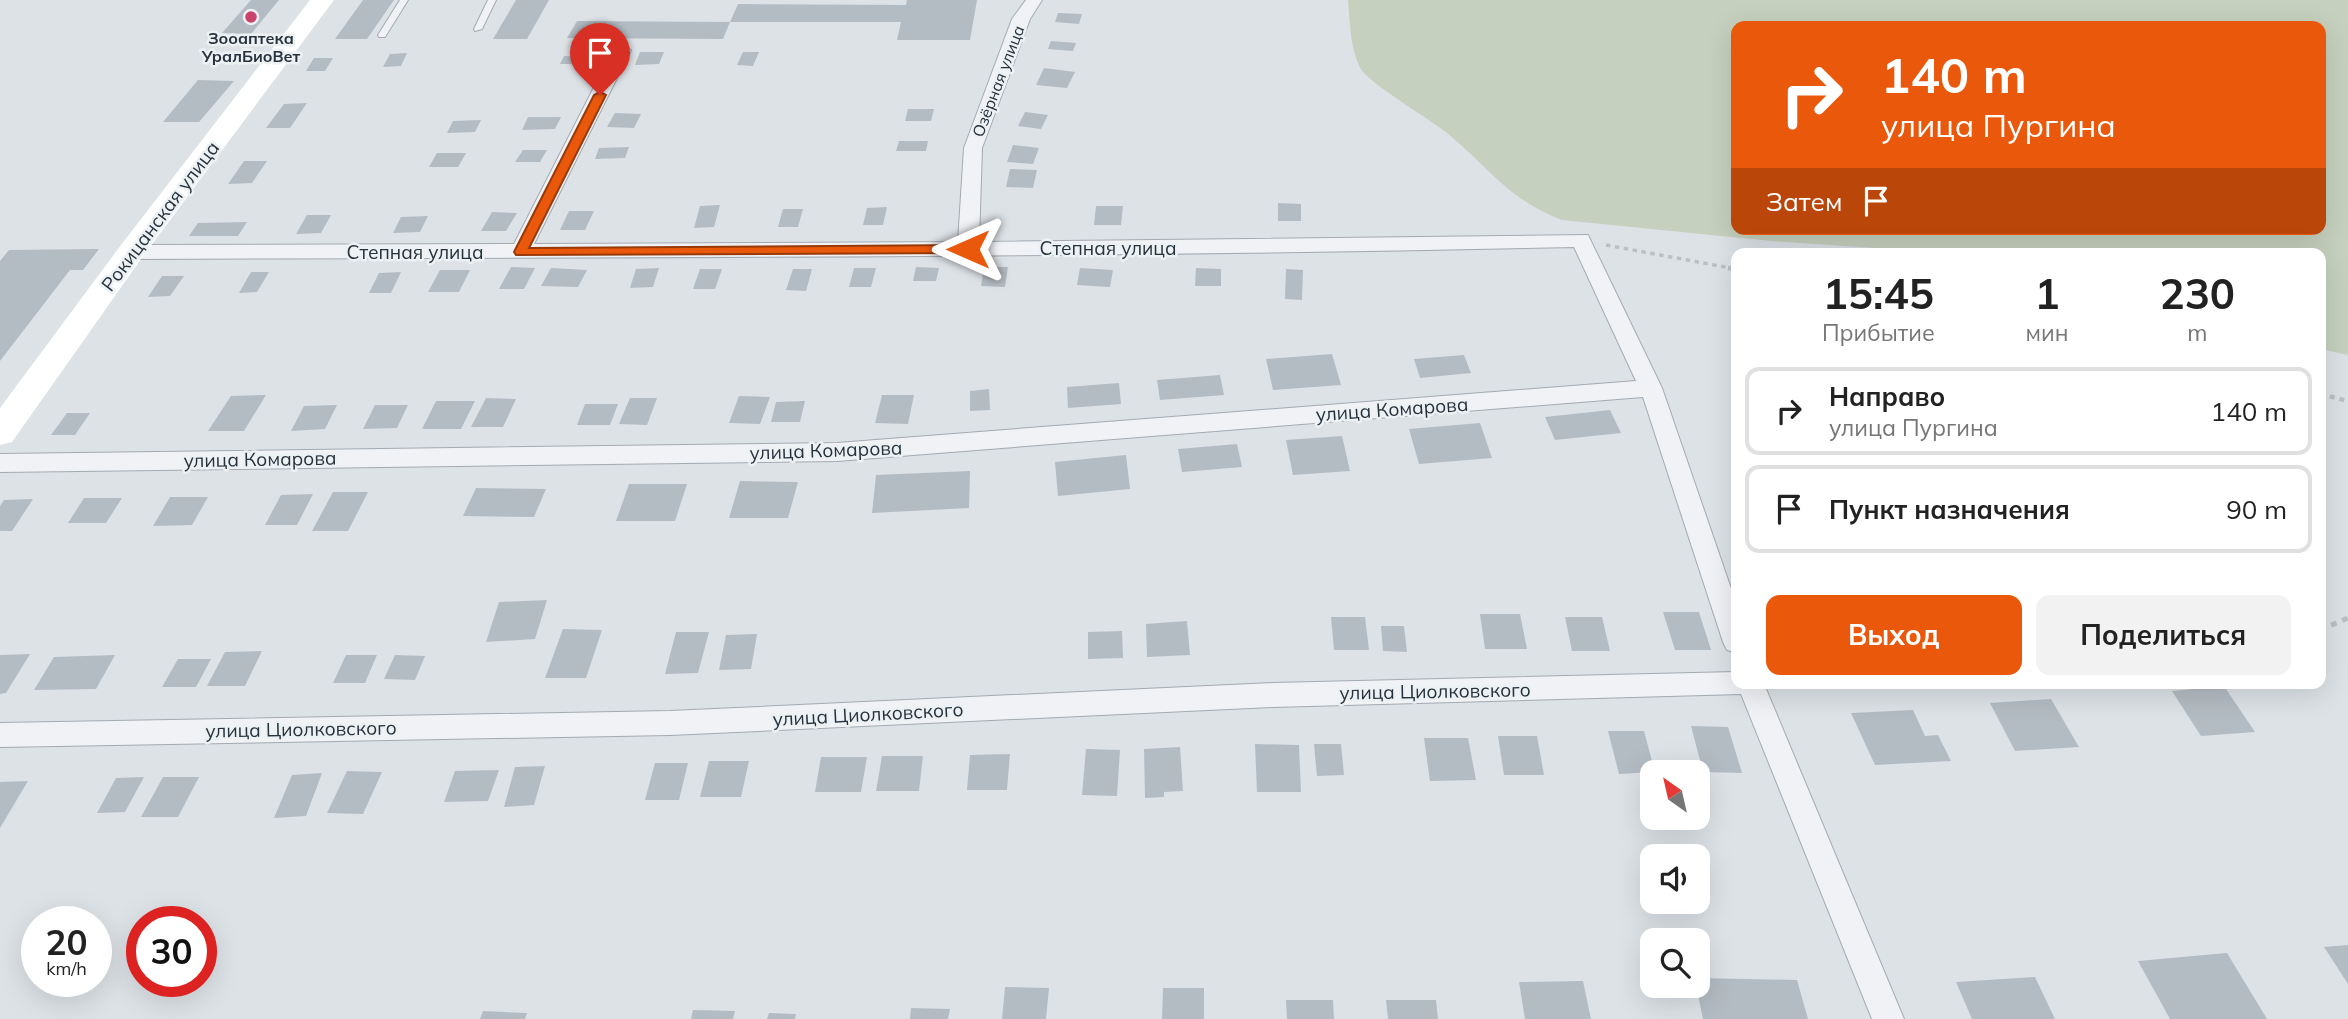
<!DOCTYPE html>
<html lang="ru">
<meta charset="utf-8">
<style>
body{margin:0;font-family:Mulish,sans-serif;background:#f2f2f2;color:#222;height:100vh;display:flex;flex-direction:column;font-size:26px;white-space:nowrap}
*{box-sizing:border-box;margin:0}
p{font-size:23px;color:#767676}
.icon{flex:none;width:38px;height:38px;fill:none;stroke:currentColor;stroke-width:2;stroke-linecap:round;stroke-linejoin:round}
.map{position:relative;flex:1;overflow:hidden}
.side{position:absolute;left:1731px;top:248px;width:595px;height:441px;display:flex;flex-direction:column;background:#fff;border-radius:14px;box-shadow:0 7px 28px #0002}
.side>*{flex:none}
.guide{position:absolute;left:1731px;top:21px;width:595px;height:214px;border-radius:14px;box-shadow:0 7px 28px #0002;background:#ea580c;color:#fff;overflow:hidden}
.needle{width:46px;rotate:326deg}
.fabs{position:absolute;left:1640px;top:760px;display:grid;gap:14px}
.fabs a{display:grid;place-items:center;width:70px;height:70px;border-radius:14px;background:#fff;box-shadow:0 7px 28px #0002;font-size:35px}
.speed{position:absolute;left:21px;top:906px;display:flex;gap:14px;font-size:35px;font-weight:700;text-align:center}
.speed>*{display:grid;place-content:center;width:91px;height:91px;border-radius:50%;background:#fff;box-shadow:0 7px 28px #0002;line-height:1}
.speed small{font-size:18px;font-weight:400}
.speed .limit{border:10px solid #d22;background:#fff;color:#111}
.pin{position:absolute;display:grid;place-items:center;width:60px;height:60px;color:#fff;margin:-72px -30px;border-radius:50% 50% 50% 0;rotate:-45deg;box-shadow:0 0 7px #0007}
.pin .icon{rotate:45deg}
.me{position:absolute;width:77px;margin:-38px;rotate:270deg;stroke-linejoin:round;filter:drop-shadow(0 0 5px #0008)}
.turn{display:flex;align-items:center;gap:24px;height:147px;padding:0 35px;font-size:32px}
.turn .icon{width:91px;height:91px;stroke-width:2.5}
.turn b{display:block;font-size:49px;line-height:60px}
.then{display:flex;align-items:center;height:66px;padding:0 35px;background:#0003;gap:14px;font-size:26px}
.eta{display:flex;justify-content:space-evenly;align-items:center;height:119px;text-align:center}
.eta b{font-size:42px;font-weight:700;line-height:49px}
.cta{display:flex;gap:14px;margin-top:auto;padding:14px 35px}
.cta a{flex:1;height:80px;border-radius:14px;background:#ea580c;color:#fff;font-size:28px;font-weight:700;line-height:80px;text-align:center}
.cta a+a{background:#f2f2f2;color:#222}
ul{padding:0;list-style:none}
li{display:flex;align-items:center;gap:21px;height:88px;margin:0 14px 10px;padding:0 21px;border:4px solid #e0e0e0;border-radius:14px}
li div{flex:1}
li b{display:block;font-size:26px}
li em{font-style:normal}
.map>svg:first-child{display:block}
.green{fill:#c5d0be;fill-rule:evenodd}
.building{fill:#b4bcc3}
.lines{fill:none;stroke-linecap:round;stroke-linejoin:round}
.lane-casing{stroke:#a3aab1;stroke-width:2}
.street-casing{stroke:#a3aab1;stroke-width:2}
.path-far2{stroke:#bcc0c5;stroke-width:3.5;stroke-dasharray:4.5 4.5;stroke-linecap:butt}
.path-far1{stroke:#bcc0c5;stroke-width:4.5;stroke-dasharray:5 5;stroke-linecap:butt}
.path{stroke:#bcc0c5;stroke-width:5;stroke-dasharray:6 6;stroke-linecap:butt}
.lane{fill:#f0f2f5;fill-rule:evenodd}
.street{fill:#f0f2f5;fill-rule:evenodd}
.secondary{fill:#fff;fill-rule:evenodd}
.route{fill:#ea580c;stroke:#983908;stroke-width:2}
.poi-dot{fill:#cb436a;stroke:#ecf1f4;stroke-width:2.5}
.labels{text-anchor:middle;stroke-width:5;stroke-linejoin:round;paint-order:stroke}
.far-poi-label{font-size:16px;font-weight:bold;fill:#27323d;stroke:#ecf1f4}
.far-street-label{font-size:16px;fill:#27323d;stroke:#ecf1f4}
.street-label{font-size:19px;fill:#27323d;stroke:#ecf1f4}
</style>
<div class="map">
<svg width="2348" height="1019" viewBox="0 0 2348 1019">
<rect width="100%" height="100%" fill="#dde2e7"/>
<path class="green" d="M 1348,0 L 2348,0 L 2348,355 L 2321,349 L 2320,254 L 1963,254 L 1771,241 L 1562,220 C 1506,198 1491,169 1447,133 C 1429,118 1371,85 1361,69 C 1350,49 1350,21 1348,0 ZM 1736,26 L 2320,26 L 2320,229 L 1736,229 Z"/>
<g class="building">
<polygon points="251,0 279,0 251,34 222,33"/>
<polygon points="363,0 394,0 367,39 335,39"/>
<polygon points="516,0 549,0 527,39 493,39"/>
<polygon points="907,0 977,0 970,40 897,40 901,22 730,22 738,4 906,5"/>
<polygon points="1058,13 1082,14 1079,24 1055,22"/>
<polygon points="577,21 730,22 723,39 567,38"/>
<polygon points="1051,41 1076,43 1073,51 1048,49"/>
<polygon points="640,52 664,52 659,64 635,65"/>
<polygon points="743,52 759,52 753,66 737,65"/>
<polygon points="407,53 401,66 383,67 390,54"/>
<polygon points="564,56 590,57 585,64 560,64"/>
<polygon points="314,58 333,58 325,71 306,71"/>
<polygon points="1044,68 1075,72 1067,88 1036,85"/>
<polygon points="198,80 234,81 199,122 163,122"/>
<polygon points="307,103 290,128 266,128 284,104"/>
<polygon points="908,109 934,109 931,121 905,121"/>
<polygon points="1025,112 1048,115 1041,129 1018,126"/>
<polygon points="615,113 641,114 634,128 607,127"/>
<polygon points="528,117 561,117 555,129 522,130"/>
<polygon points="481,120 475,132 447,133 453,121"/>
<polygon points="899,141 928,141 926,151 896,151"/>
<polygon points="1013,145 1039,148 1033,164 1007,162"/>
<polygon points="629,147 625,158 595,159 599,148"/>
<polygon points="523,150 547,150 540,162 515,162"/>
<polygon points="437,153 466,153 458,167 429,167"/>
<polygon points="244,161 267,161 252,183 228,184"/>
<polygon points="1010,169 1037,170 1033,188 1006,187"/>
<polygon points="1278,203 1301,204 1301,221 1278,221"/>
<polygon points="720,205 714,227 694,228 700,206"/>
<polygon points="1096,206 1123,206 1121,225 1094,225"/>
<polygon points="887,207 883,225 863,225 867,208"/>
<polygon points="783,209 803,209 798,227 778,227"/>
<polygon points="569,211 594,211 585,230 560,230"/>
<polygon points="492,212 517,213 506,231 481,231"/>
<polygon points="307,215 331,215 321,233 296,234"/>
<polygon points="428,216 420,232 393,233 401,217"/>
<polygon points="247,222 238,236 189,236 198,223"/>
<polygon points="99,249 83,270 70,270 0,361 0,261 9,250"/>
<polygon points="511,267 535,268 524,289 499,289"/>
<polygon points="916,267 939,268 936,281 913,281"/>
<polygon points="984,267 1008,267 1005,287 981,286"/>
<polygon points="551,268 587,270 578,287 541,286"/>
<polygon points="659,268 653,287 630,288 636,269"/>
<polygon points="854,268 876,268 871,287 849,287"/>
<polygon points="1080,268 1113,270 1110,287 1077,285"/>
<polygon points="1196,268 1221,269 1221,286 1195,286"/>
<polygon points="700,269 722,269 715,289 693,289"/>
<polygon points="793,269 812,269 806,291 786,290"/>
<polygon points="1286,269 1303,270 1302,300 1285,299"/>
<polygon points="440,270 470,270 459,292 428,292"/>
<polygon points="251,272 269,272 257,292 239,293"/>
<polygon points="401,272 391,293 369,293 379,273"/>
<polygon points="162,276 184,276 170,296 148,297"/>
<polygon points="1332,354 1341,385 1273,390 1266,359"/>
<polygon points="1464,355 1471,373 1420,378 1414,359"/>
<polygon points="1220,375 1224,395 1160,400 1157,380"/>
<polygon points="1119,383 1121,404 1068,408 1067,387"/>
<polygon points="989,389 990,410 970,411 970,391"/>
<polygon points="266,395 244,431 208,431 231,396"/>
<polygon points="882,395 914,395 908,424 875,423"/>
<polygon points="739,396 770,397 760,424 729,423"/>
<polygon points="486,398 516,399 503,427 471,427"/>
<polygon points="630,398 657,398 647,425 619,424"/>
<polygon points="436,401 475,401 461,429 422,429"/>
<polygon points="805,401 800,422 771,422 776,402"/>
<polygon points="585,404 618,404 610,425 577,425"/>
<polygon points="337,405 325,429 291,431 304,406"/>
<polygon points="375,405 408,405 397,428 363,429"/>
<polygon points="1610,410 1621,433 1555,440 1545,417"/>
<polygon points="67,413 90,413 75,435 51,435"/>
<polygon points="1480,423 1492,458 1419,464 1409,429"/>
<polygon points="1342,436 1350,471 1293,475 1286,440"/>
<polygon points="1237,444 1242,467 1182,472 1178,449"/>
<polygon points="1126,455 1130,489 1058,496 1055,462"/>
<polygon points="970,471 969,508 872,513 876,475"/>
<polygon points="740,481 798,482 788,518 729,518"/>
<polygon points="629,484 687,484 675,521 616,521"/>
<polygon points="476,488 546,489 534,517 463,516"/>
<polygon points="333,492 368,492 348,531 312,531"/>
<polygon points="313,494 297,525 265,525 281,495"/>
<polygon points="170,497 208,497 192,525 153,526"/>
<polygon points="84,498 122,498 106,523 68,523"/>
<polygon points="33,499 12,531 0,531 0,506 4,500"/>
<polygon points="547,600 535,639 486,642 499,602"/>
<polygon points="1663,612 1699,612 1711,650 1675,650"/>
<polygon points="1480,614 1520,614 1527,649 1485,649"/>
<polygon points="1331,617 1365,617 1369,650 1334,650"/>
<polygon points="1565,617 1602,617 1610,651 1572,651"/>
<polygon points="1187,621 1190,655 1147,657 1146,624"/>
<polygon points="1381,626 1404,626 1407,652 1383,651"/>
<polygon points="563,629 602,630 586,678 545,678"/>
<polygon points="1122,631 1123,658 1088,659 1088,632"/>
<polygon points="676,632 709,632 698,673 665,674"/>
<polygon points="757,634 751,669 719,670 726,635"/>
<polygon points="262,651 245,686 207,686 225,652"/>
<polygon points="30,654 6,693 0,694 0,655"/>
<polygon points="115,655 96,689 34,690 54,657"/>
<polygon points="346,655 377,655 365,683 333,683"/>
<polygon points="395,655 425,656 415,680 384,679"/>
<polygon points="178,659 211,659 196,687 162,687"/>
<polygon points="2224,686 2255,732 2201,736 2172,691"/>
<polygon points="2051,699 2079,747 2015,751 1990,703"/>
<polygon points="1913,710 1925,736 1938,735 1951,761 1875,765 1851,713"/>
<polygon points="1691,726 1728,727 1742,773 1703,772"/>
<polygon points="1608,731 1644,731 1655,772 1619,774"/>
<polygon points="1498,736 1537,736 1544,775 1504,775"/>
<polygon points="1424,738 1468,738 1476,780 1430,781"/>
<polygon points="1255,744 1299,745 1301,792 1257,792"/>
<polygon points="1314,744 1341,744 1344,775 1317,776"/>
<polygon points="1180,747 1183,791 1164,792 1164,797 1145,798 1144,749"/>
<polygon points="1086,749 1120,750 1117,796 1082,795"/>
<polygon points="1010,754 1007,790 967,790 970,755"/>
<polygon points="882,756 923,756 919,791 876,791"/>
<polygon points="821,757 867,757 861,792 815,792"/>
<polygon points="709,761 749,761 741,797 700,797"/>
<polygon points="655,763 688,763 679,800 645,800"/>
<polygon points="545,766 534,805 504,807 515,767"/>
<polygon points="499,770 488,801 444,802 455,771"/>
<polygon points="347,771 382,772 363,814 327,813"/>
<polygon points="322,773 306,816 274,818 292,775"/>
<polygon points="144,777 125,812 97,813 116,778"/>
<polygon points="163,777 199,777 178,817 141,817"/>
<polygon points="28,781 0,828 0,782"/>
<polygon points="2348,945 2348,984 2324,947"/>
<polygon points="2227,953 2267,1019 2170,1019 2138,961"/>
<polygon points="2035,977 2055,1019 1972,1019 1956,982"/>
<polygon points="1698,978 1797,980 1808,1019 1703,1019 1696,985"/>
<polygon points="1583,981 1591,1019 1525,1019 1519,982"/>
<polygon points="1005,987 1049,988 1046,1019 1002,1019"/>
<polygon points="1163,988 1204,988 1204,1019 1162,1019"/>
<polygon points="1286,1000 1333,1000 1334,1019 1287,1019"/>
<polygon points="1386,1000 1436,1000 1438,1019 1388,1019"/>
<polygon points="911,1008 950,1009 948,1019 910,1019"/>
<polygon points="693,1010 735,1011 733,1019 691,1019"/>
<polygon points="483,1011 527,1013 525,1019 480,1019"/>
<polygon points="769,1013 796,1014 795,1019 767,1019"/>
</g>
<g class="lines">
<defs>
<g id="lane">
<polygon points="400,0 408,0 385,37 379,37 378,35"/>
<polygon points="488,0 496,0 482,29 475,31 474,29"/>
</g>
<g id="street">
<path d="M 1026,0 L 1042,0 L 1030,19 L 982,148 L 979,242 L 1588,235 L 1662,388 L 1736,603 L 1736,653 L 1727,650 L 1723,642 L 1643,397 L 837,461 L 0,472 L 0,454 L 837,443 L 1636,381 L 1574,247 C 1093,258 612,257 131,259 L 124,257 L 121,252 L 124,247 L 131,245 L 514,244 L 613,50 L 622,45 L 631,50 L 534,244 L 958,242 L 964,148 L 1012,19 Z"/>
<polygon points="1736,672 1736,684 1764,684 1904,1019 1872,1019 1741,694 1273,707 670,735 0,747 0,723 670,711 1273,683"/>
</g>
</defs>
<use href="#lane" class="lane-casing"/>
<use href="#street" class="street-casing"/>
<polyline class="path-far2" points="1606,245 1736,269"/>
<g class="path-far1">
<polyline points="1728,268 1736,269"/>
<polyline points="2320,394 2348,401"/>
</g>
<polyline class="path" points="2320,630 2348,618"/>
<use href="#lane" class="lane"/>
<use href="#street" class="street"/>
<polygon class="secondary" points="310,0 334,0 141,259 12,442 0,445 0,408 121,245"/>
</g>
<polygon class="route" points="600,92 606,95 529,248 968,245 974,249 968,253 516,255 514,252 594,95"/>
<circle class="poi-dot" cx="251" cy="17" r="7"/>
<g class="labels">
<g class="far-poi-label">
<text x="251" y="44">Зооаптека<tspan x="251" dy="18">УралБиоВет</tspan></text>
</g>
<g class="far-street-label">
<text transform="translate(998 81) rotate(-69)" y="6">Озёрная улица</text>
</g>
<g class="street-label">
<text transform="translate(160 216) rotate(-53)" y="7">Рокицанская улица</text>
<text x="1108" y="255">Степная улица</text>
<text x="415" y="259">Степная улица</text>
<text transform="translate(1392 409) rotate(-4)" y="7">улица Комарова</text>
<text transform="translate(826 450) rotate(-2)" y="7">улица Комарова</text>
<text transform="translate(260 459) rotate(-1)" y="7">улица Комарова</text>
<text transform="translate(1435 691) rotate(-1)" y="7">улица Циолковского</text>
<text transform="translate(868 714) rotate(-3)" y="7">улица Циолковского</text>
<text transform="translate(301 729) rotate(-1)" y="7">улица Циолковского</text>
</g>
</g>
</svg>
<div class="fabs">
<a><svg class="needle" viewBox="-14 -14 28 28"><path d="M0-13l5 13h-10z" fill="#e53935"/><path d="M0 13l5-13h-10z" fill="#767676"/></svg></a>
<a><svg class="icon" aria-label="sound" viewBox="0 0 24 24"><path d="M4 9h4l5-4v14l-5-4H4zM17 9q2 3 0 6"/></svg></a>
<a><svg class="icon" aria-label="search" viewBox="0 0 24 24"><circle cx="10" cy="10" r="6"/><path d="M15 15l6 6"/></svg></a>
</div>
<div class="speed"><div>20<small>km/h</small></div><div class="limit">30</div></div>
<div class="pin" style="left:600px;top:95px;background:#d93025"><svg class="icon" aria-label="arrive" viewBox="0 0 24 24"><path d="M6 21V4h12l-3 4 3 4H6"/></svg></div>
<svg class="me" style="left:968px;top:249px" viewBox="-20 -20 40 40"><path d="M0-17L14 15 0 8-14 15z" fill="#ea580c" stroke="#fff" stroke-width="4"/></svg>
<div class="guide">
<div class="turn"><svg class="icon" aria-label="right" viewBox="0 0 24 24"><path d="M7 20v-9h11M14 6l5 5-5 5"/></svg><div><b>140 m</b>улица Пургина</div></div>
<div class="then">Затем<svg class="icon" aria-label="arrive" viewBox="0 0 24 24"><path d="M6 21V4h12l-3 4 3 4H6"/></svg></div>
</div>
<section class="side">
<div class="eta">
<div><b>15:45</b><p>Прибытие</p></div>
<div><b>1</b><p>мин</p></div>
<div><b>230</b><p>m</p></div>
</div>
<ul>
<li><svg class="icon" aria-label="right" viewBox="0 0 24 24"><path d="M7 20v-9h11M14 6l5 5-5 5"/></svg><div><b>Направо</b><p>улица Пургина</p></div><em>140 m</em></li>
<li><svg class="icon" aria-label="arrive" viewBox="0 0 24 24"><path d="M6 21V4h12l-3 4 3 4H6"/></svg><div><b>Пункт назначения</b></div><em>90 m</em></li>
</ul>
<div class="cta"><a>Выход</a><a>Поделиться</a></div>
</section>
</div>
